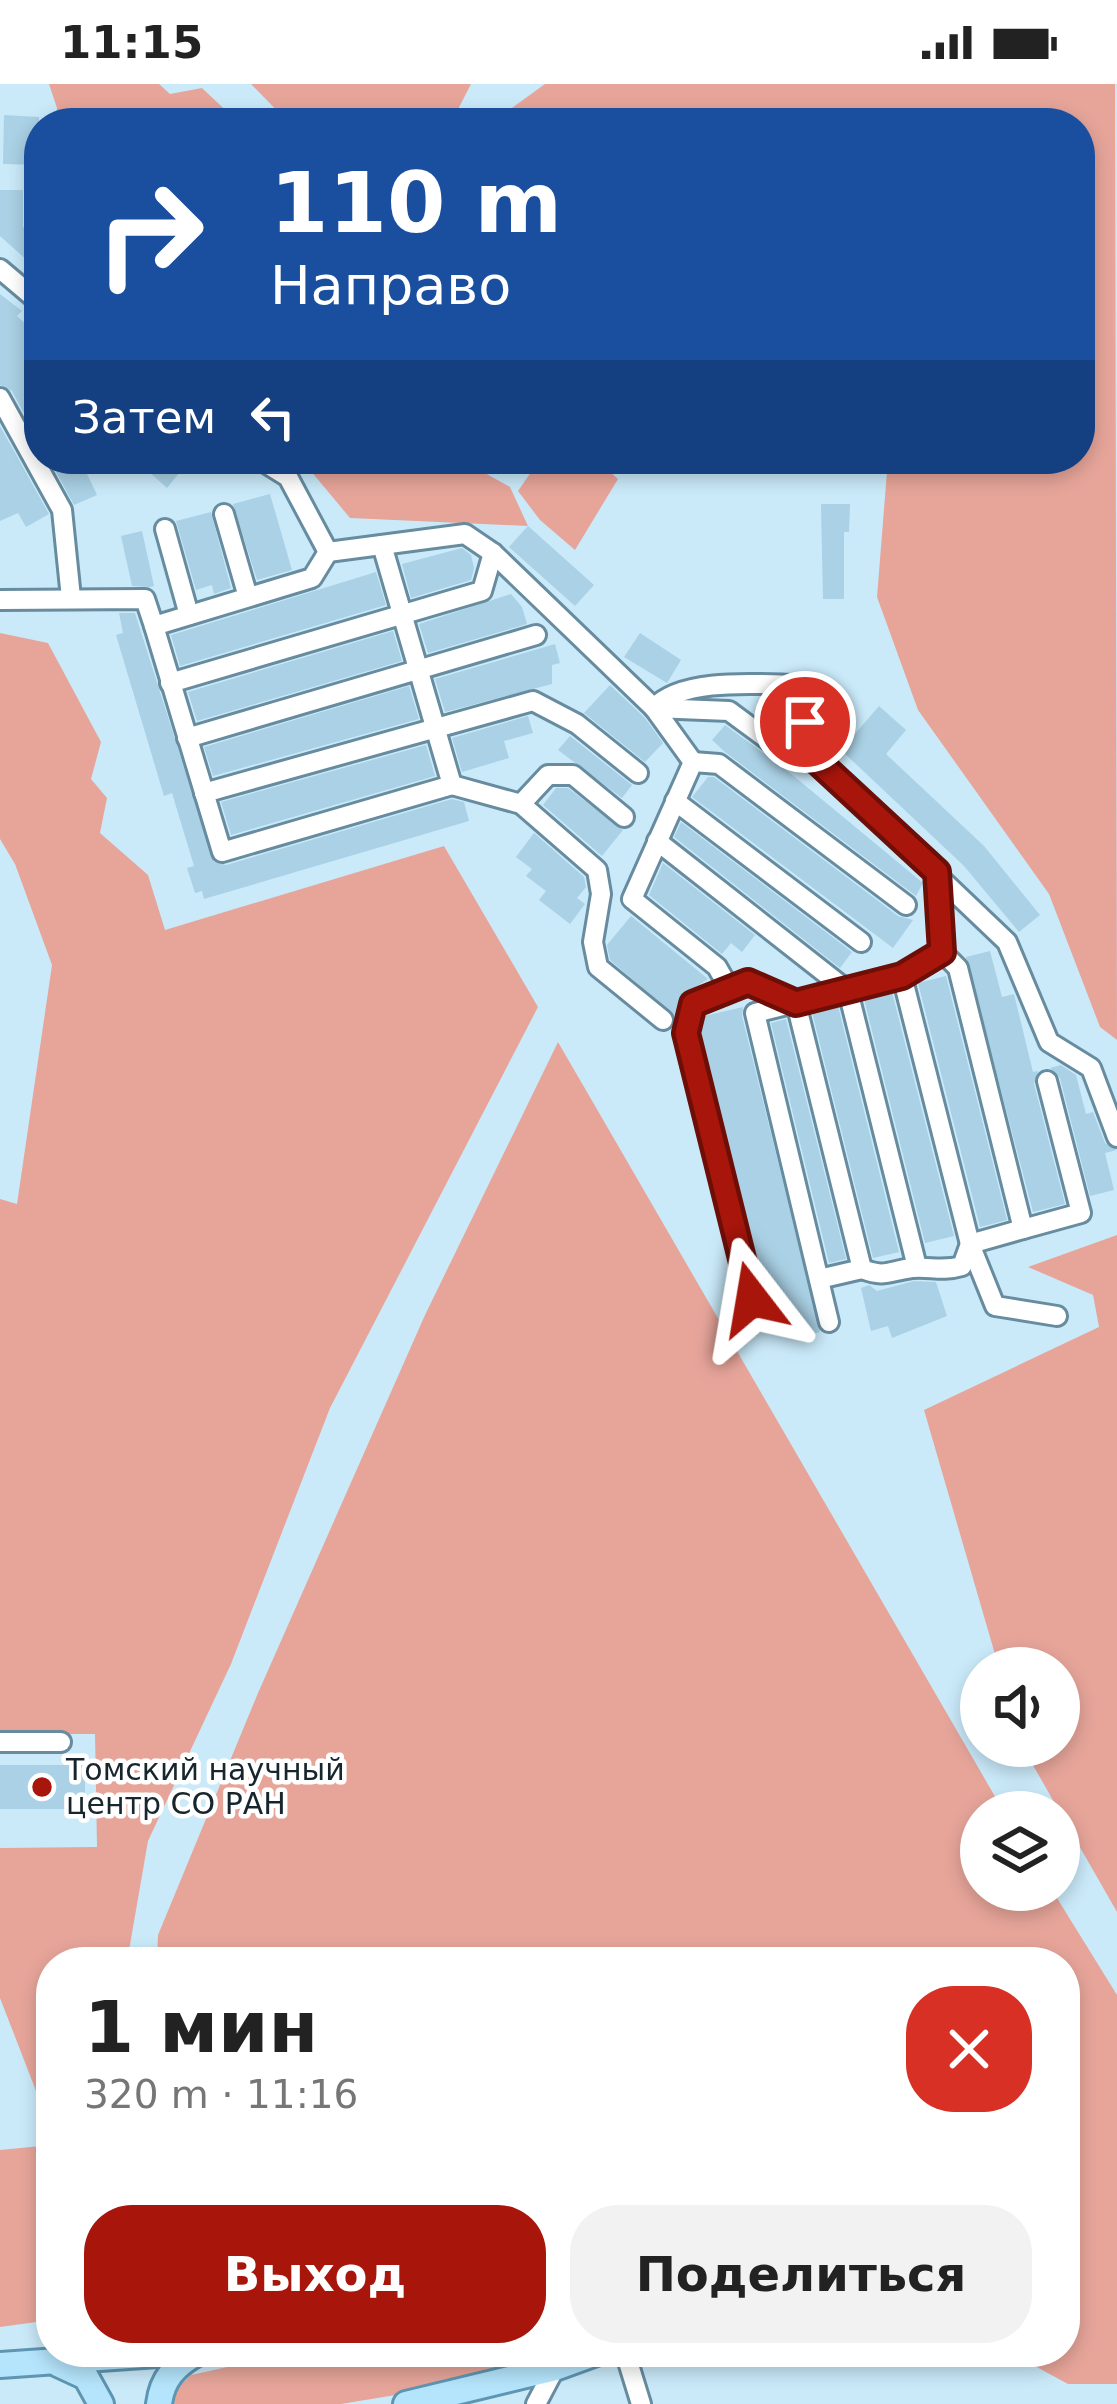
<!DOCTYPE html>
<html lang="ru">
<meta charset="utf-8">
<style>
body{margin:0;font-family:"DejaVu Sans",sans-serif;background:#f2f2f2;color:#222;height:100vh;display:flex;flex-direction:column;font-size:45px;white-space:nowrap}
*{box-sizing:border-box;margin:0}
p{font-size:39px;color:#767676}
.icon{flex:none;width:66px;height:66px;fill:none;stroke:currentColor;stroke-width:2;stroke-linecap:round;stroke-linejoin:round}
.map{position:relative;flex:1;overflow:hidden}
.sheet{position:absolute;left:36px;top:1863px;width:1044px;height:420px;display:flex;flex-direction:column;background:#fff;border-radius:48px;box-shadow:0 6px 18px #0003}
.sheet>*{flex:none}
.guide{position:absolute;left:24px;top:24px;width:1071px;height:366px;border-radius:48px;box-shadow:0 6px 18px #0003;background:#1a4fa0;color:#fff;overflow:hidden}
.buttons{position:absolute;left:960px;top:1563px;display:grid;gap:24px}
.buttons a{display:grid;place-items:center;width:120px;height:120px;border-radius:50%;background:#fff;box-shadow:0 6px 18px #0003;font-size:60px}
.pin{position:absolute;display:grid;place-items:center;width:102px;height:102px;color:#fff;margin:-51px;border:6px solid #fff;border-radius:50%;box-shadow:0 3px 12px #0007}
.me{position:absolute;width:132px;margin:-66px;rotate:346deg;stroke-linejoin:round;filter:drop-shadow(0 0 9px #0008)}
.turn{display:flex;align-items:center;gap:42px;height:252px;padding:0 48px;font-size:54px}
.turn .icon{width:156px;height:156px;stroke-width:2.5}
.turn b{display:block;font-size:84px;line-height:102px}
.then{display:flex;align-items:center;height:114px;padding:0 48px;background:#0003;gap:24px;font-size:45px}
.round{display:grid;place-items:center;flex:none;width:126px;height:126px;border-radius:48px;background:#f2f2f2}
.headline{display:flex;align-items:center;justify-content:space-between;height:204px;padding:0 48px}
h1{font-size:72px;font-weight:600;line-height:90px}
.action{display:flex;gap:24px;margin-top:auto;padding:24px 48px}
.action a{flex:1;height:138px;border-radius:48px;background:#a8150b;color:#fff;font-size:48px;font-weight:600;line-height:138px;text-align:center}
.action a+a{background:#f2f2f2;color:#222}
.status{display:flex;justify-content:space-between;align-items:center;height:84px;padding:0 60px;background:#fff;direction:ltr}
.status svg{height:33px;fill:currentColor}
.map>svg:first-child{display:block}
.green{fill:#e7a59a}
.building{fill:#aad1e5}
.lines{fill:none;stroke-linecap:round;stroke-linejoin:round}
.minor-casing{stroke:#678c9f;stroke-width:24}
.major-casing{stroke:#5e96b2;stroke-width:30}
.minor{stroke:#fff;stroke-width:18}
.major{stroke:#b5e5fc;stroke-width:24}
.route-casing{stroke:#6d0e07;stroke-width:30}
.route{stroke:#a8150b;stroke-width:21}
.poi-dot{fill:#a8150b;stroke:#fff;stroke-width:4.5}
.labels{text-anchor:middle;stroke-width:9;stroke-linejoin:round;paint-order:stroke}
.poi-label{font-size:30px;fill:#17262d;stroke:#fff;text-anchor:start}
</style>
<div class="status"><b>11:15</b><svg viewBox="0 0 49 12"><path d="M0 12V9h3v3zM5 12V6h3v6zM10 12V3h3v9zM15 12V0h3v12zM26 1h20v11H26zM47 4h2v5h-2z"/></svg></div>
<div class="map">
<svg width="1117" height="2320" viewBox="0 0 1117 2320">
<rect width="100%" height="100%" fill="#caeafa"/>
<g class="green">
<polygon points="49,0 159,0 170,10 202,4 239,39 56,39 57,24"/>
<polygon points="251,0 471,0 451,39 386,39 380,35 376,39 289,39"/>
<polygon points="545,0 1115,0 1117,956 1100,943 1049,810 918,626 877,513 888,375 1080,375 1080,39 491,39"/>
<polygon points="315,375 480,375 483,388 510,403 528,442 350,434 310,386"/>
<polygon points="540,375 600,379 618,395 575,466 540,436 518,407"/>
<polygon points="0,549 48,559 101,658 91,695 107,714 100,749 148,791 165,846 444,762 538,923 330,1324 231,1580 148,1757 127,1878 51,1878 50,2043 0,1914 0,1764 97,1763 95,1650 0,1650 0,1115 17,1120 52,881 15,780 0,755"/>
<polygon points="558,958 1004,1728 981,1728 981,1806 1052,1806 1117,1911 1117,2300 1068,2300 1009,2268 1065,2268 1065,1878 157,1878 158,1851 258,1609 425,1231"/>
<polygon points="1117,1151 1117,1828 1022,1662 1059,1662 1059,1584 999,1584 924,1326 1099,1243 1093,1211 1028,1183"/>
<polygon points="51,2061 51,2236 0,2243 0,2066"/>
<polygon points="295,2268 551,2268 426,2306 341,2320 174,2320 177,2304 191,2291"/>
</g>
<g class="building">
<polygon points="4,31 39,33 39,81 3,80"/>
<polygon points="0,106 23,106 23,143 39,157 39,187 0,152"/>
<polygon points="0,210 22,227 17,232 39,252 39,357 12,307 0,301"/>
<polygon points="0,342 49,430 26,443 18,429 0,437"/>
<polygon points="49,375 80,375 97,411 74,421"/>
<polygon points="135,375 175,375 184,383 167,404"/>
<polygon points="270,410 292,486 257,496 233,420"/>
<polygon points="821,420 850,420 849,448 844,448 844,515 823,515"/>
<polygon points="211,428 231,504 214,510 212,501 196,506 176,437"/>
<polygon points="528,442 594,501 575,522 509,463"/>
<polygon points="142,447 154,502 150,503 132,502 121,452"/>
<polygon points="462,464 471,471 474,484 471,496 411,514 402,480"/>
<polygon points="376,488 386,521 180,582 171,551"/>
<polygon points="511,510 522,523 527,540 428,569 419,540"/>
<polygon points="119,529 135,529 214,778 226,781 452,715 464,718 469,737 204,815 202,807 195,809 187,784 194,782 172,709 164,712 116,551 123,549"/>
<polygon points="393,547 402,577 197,637 188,608"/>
<polygon points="640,549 681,576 667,599 624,573"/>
<polygon points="555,560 560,579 552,581 552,600 445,628 435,595"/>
<polygon points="610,601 645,634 663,659 645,678 584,629"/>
<polygon points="409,602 419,635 213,692 204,663"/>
<polygon points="879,622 906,646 886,670 984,762 1040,831 1019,848 964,782 841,666"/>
<polygon points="528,632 533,649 504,657 509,674 462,688 452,654"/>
<polygon points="725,641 784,684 923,799 916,812 725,668 712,656"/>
<polygon points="570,652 632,701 622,714 558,666"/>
<polygon points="426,661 435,692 231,751 221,718"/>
<polygon points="708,693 714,693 898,832 913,836 893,864 692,713"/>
<polygon points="556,704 568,704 623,746 602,772 543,721"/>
<polygon points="681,738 852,868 840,884 674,753"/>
<polygon points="534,749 584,793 586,803 577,814 585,820 570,840 539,816 546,807 526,792 532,785 516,773"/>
<polygon points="663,779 755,851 742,868 731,859 722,870 649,811"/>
<polygon points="631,832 708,895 682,912 676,933 610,876 607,861"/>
<polygon points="990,867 1002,913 1014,910 1033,988 1038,987 1034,1000 1065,1120 1033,1128 966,873"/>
<polygon points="946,892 1007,1136 980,1143 918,899"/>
<polygon points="892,908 954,1152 925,1159 864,915"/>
<polygon points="838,922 899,1168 873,1174 812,928"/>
<polygon points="743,923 742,932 820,1248 796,1254 787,1214 765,1219 700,949 704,932"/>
<polygon points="786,935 846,1175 829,1179 771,939"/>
<polygon points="1061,981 1076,991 1086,1030 1093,1028 1105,1059 1117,1066 1105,1069 1114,1106 1090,1112 1060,994 1050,984"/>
<polygon points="914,1197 936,1198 947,1232 892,1254 888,1242 871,1247 861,1204 869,1201 877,1207"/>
<rect x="0" y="1681" width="85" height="44"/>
</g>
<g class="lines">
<defs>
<g id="minor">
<polyline points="0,185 39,218"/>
<polyline points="0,314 62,426 71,514"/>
<polyline points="259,375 288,393 328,468"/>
<polyline points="224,430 248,513"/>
<polyline points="165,445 189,531"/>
<polyline points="328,468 312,494 154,542 222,768 452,701 382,461"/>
<polyline points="328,468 465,450 493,469 654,624 693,678 632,815 717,883 729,904"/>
<polyline points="0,516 145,515 154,542"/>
<polyline points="170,599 482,507 493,469"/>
<path d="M 654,624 C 681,594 755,600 794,601 L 816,676 L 1007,858 L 1049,958 L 1091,984 L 1117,1053"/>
<polyline points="654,624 729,627 790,672"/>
<polyline points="187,654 536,551"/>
<polyline points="693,678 719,680 906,821"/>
<polyline points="452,701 521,720 597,786 601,810 593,858 598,883 663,936"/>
<polyline points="204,709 533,617 577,640 638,689"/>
<polyline points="675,717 861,858"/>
<polyline points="521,720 548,691 573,691 624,733"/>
<polyline points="657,757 848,907 917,1183"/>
<polyline points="942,868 958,884 1023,1145 970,1160"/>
<polyline points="902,892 970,1160 995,1222 1057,1232"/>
<polyline points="1023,1145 1081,1129 1047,997"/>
<path d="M 862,1185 C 886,1194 888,1187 912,1184 C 930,1182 941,1188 962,1182 L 970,1160"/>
<polyline points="752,1215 686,949 693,920 747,899 796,919 862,1185 819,1195"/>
<polyline points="829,1238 755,929 902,892 942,868 936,788"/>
<polyline points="0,1658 61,1658"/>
<polyline points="625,2268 641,2320"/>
<polyline points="536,2320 555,2284"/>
</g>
<g id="major">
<polyline points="58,2280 86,2293 101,2320"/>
<polyline points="0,2281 186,2268"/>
<path d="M 159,2320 C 162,2295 175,2281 197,2269"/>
<polyline points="406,2320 555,2284 599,2268"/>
</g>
</defs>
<use href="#minor" class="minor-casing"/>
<use href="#major" class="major-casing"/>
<use href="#minor" class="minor"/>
<use href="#major" class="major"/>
</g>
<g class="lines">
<defs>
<polyline id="route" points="752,1215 686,949 693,920 748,898 796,919 902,892 942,868 937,788 816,676 805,638"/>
</defs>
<use href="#route" class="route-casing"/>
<use href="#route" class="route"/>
</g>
<circle class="poi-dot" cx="42" cy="1703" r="12"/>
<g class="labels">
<g class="poi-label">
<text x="66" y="1696">Томский научный<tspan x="66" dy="34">центр СО РАН</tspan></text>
</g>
</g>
</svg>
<div class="buttons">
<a><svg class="icon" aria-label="sound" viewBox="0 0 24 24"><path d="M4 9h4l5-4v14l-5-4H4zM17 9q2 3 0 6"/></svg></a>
<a><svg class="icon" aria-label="layers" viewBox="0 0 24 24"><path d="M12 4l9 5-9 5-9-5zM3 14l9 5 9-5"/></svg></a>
</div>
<div class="pin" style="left:805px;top:638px;background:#d93025"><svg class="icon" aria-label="arrive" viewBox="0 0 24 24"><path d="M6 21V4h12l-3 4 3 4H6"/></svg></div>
<svg class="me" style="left:752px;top:1215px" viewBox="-20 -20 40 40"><path d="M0-17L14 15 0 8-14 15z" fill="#a8150b" stroke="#fff" stroke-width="4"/></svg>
<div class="guide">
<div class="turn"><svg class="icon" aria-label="right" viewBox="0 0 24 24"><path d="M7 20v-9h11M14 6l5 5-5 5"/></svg><div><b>110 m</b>Направо</div></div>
<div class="then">Затем<svg class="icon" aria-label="left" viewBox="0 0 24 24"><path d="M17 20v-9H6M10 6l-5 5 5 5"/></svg></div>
</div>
<section class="sheet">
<div class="headline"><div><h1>1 мин</h1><p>320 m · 11:16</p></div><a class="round" style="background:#d93025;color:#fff"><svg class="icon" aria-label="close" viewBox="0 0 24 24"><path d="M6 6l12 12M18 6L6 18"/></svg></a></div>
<div class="action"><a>Выход</a><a>Поделиться</a></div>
</section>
</div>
